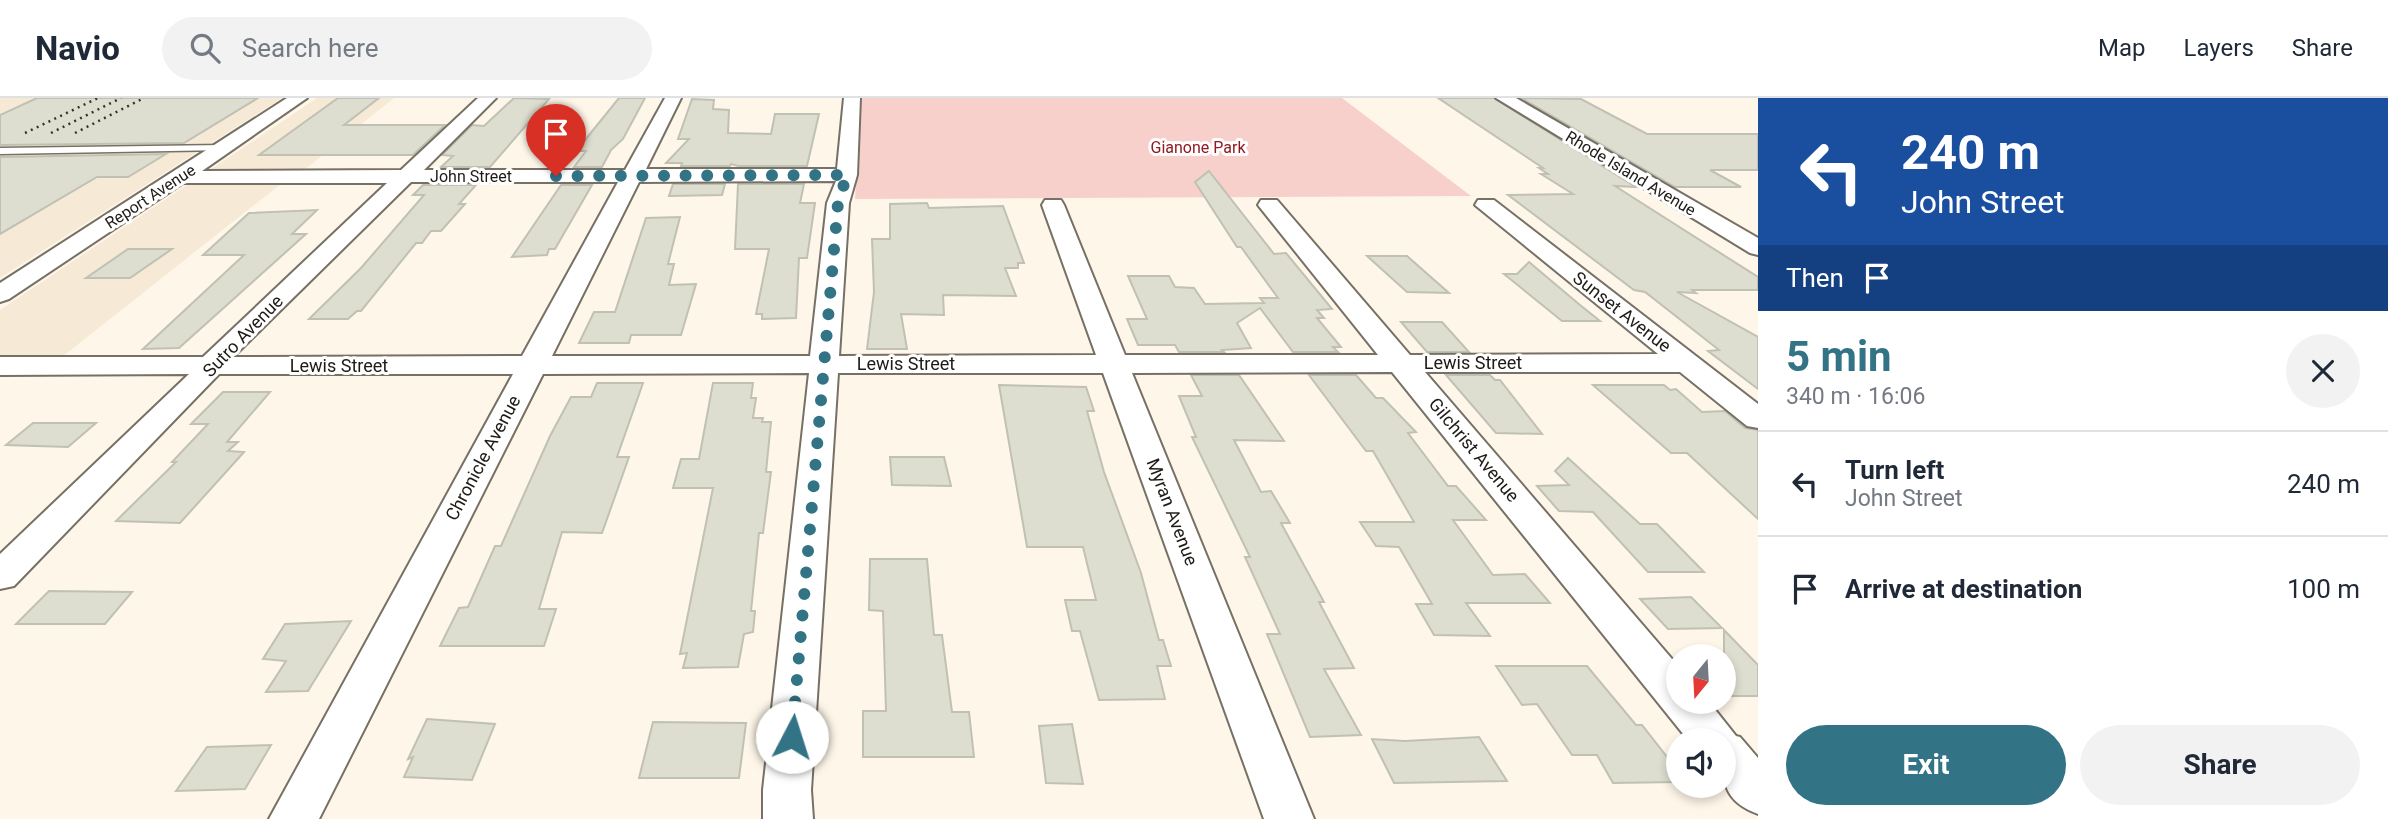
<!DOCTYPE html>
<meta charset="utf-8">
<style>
body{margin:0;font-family:Roboto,sans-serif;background:#f2f2f3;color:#1f2937;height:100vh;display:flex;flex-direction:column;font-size:26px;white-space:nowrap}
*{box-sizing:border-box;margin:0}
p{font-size:23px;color:#747a83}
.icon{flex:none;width:38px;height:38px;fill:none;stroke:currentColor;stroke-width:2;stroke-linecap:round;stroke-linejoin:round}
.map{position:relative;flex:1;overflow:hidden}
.panel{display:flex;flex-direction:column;background:#fff;width:630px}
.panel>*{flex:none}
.guide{background:#1a4fa0;color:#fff;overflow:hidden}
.needle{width:46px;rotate:198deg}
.buttons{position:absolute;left:1666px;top:546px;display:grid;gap:14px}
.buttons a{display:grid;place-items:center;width:70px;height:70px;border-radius:50%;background:#fff;box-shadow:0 4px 10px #0003;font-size:35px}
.pin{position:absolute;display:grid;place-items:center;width:60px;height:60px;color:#fff;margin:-72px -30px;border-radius:50% 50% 50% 0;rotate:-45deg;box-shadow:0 0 7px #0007}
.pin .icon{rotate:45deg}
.me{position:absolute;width:77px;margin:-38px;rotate:5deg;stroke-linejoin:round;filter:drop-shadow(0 0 5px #0008)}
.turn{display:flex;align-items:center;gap:24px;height:147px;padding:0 28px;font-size:32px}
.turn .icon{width:91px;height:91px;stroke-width:2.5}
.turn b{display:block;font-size:49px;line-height:60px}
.then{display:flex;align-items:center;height:66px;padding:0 28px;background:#0003;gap:14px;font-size:26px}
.round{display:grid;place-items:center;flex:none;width:74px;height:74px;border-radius:37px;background:#f2f2f3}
.head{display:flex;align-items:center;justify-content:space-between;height:119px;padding:0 28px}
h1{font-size:42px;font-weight:700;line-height:52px;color:#327386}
.primary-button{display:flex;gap:14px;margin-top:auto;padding:14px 28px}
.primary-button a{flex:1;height:80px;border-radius:42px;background:#327386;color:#fff;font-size:28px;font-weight:700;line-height:80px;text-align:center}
.primary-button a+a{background:#f2f2f3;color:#1f2937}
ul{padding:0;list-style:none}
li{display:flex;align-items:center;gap:21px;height:105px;padding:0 28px;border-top:2px solid #e0e1e3}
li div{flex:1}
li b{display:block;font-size:26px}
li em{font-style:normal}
header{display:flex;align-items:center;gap:42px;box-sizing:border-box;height:98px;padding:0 35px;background:#fff;border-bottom:2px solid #e0e1e3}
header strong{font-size:33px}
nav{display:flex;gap:38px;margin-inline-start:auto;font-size:24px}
.search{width:490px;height:63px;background:#f2f2f3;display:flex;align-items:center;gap:18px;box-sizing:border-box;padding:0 24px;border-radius:38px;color:#747a83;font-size:26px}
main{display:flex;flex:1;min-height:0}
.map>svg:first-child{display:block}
.built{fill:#f6ead6}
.green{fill:#f7d0cc}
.building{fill:#dddecf;stroke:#c1c1b3;stroke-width:2}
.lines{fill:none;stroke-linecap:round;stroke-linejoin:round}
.service-casing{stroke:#777064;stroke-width:3}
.minor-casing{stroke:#777064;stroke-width:4}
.service{fill:#fff;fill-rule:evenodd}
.minor{fill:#fff;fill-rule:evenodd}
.rail{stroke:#36332d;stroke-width:2.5;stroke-dasharray:2 4.5;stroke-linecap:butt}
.route{stroke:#327386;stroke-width:12;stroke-dasharray:0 21.6}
.labels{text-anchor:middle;stroke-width:6;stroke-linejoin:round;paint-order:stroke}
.far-park-label{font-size:16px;fill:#901a20;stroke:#fff}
.far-street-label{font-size:16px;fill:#1e1b16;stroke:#fff}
.street-label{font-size:18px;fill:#1e1b16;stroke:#fff}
</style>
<header>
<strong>Navio</strong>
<div class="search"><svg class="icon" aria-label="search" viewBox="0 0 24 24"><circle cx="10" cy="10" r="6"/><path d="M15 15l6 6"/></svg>Search here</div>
<nav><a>Map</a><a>Layers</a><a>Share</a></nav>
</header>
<main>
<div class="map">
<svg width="1758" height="721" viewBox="0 0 1758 721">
<rect width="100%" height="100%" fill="#fef6e9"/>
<g class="built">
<polygon points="0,0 282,0 0,180"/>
<polygon points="317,0 394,0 303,73 207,74"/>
<polygon points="282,85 62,259 0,260 0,212 187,87"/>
</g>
<polygon class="green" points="861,0 1342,0 1471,98 855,101"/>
<g class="building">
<polygon points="37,0 258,0 184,45 0,47 0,17"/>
<polygon points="338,0 379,0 344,27 445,27 413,57 259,57"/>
<polygon points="514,0 549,1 490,69 441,69 453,58 442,57 472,27 484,28"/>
<polygon points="619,0 645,0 623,41 611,52 602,69 574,69 586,53 576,53"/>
<polygon points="1438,0 1494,0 1636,89 1615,88 1758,179 1758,192 1692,192 1696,195 1677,194 1758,239 1758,291 1708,253 1719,252 1645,194 1634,192 1508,97 1573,96 1541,76 1548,76 1539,70 1543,70"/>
<polygon points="1521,0 1581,1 1647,36 1758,36 1758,72 1710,72 1741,89 1675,89"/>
<polygon points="692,1 714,2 713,11 729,12 728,35 771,36 775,16 819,16 807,68 738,68 731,66 730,68 681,68 682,65 666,65 689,41 678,41"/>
<polygon points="166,56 128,79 97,79 0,136 0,59"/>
<polygon points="1209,73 1274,156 1286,155 1332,211 1317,212 1324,220 1317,220 1341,249 1333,249 1338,254 1293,254 1260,210 1237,225 1251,250 1222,252 1224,254 1179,254 1175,247 1138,247 1127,221 1147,221 1128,178 1169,178 1175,189 1194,190 1205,206 1264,205 1260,200 1278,200 1241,149 1237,149 1195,84"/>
<polygon points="673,86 725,86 722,97 669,98"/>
<polygon points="738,86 804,86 800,105 815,105 807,160 799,160 796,220 762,221 762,216 756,216 769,151 735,151"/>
<polygon points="423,87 476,87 459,106 465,106 441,133 431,133 422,145 416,145 361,213 357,213 348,221 309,221 361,170 424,97 413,97"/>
<polygon points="561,87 592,87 555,151 549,151 547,157 512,159"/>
<polygon points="927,105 929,110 1003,108 1024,165 1018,165 1018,170 1005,170 1016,198 943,197 944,217 901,216 907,251 867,251 874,194 872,141 890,141 890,106"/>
<polygon points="317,112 292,136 306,136 179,250 143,251 244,157 203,157 249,115"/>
<polygon points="680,119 668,166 674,166 669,187 696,186 681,237 631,237 629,245 579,245 594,214 615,214 646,120"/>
<polygon points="128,151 172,151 130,180 86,180"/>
<polygon points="1367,158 1407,158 1449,195 1407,194"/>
<polygon points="1529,164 1580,207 1600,223 1562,223 1504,176 1517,176"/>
<polygon points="1401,224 1442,224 1469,254 1427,254"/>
<polygon points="1191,277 1239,277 1284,343 1234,342 1261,394 1271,393 1290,425 1281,425 1324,504 1319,504 1354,570 1324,571 1361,637 1310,639 1267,536 1280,536 1245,459 1250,459 1192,339 1196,339 1179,298 1202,298"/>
<polygon points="1309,277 1356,277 1376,300 1383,300 1416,334 1408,335 1448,388 1456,388 1486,422 1453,422 1493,477 1525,476 1550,505 1466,505 1490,538 1434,537 1416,506 1432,506 1399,449 1376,448 1360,424 1414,424 1373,353 1366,353"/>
<polygon points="1446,277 1490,277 1495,282 1500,282 1542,336 1496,335"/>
<polygon points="597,285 643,285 617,359 629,359 602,435 562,434 539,511 556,511 544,548 440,548 459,510 468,509 495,448 501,448 550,338 571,299 591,299"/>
<polygon points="713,285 753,285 751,300 756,300 753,320 763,320 762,324 771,324 766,374 771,374 763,435 759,435 751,513 755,513 753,534 744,536 738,569 683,570 687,555 680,556 713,390 673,390 681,361 699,361"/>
<polygon points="999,287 1086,289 1094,313 1087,313 1104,374 1141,475 1159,542 1163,542 1171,568 1157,568 1165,601 1099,602 1080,533 1072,533 1065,502 1096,502 1083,449 1027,449"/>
<polygon points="1593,287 1664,287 1670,292 1676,291 1702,314 1725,313 1745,330 1758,332 1758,421 1687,355 1671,355"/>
<polygon points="223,294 270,294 227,344 238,344 228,353 244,354 180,425 116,423 176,364 172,364 208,326 191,326"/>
<polygon points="33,325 96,325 68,349 6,347"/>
<polygon points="890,359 944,359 951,388 892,387"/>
<polygon points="1568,360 1640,426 1657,426 1704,474 1648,474 1593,414 1559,413 1537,388 1569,387 1555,373"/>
<polygon points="870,461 927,461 934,537 942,537 952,614 969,614 974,659 863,659 863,613 886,613 883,513 869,512"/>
<polygon points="49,493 132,494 105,526 16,526"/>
<polygon points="1691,499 1722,530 1668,531 1640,501"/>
<polygon points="351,523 308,593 266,594 286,563 263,561 285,526"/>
<polygon points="1724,532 1758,567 1758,598 1724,598"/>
<polygon points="1496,568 1587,568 1636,627 1642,627 1678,673 1678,684 1613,685 1597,657 1572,657 1537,606 1522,607"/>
<polygon points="427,621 495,626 472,682 404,679 413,659 408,661"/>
<polygon points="653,624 746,625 739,680 639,680"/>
<polygon points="1072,626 1083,686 1046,685 1039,628"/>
<polygon points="1479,639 1507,683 1394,685 1372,641 1405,643"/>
<polygon points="271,647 245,691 176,693 207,649"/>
</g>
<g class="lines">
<defs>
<polygon id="service" points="223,47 227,48 227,52 0,56 0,50"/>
<g id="minor">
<path d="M 287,0 L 307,0 L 202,73 L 401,72 L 478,0 L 496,0 L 424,72 L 625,72 L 665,0 L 681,0 L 646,71 L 837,71 L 844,0 L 860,0 L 857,77 L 849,105 L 839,258 L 1096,257 L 1042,107 L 1045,102 L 1061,102 L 1064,107 L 1125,257 L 1378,257 L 1258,107 L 1261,102 L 1277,102 L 1410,257 L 1658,256 L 1475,107 L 1478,102 L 1494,102 L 1758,306 L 1758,330 L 1747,328 L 1680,274 L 1425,274 L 1678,568 L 1678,604 L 1709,604 L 1736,638 L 1740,639 L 1758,660 L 1758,716 C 1718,701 1724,679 1724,642 L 1688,642 L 1392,274 L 1132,275 L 1314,721 L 1264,721 L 1103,275 L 838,275 L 811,692 L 813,721 L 763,721 L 763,692 L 809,275 L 543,276 L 319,721 L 269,721 L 513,276 L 219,276 L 14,488 L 0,491 L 0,456 L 189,276 L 0,277 L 0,259 L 203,259 L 387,85 L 183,85 L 9,201 L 0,204 L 0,185 ZM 836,83 L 827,105 L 810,258 L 552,258 L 639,84 ZM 411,84 L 618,84 L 522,258 L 233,259 Z"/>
<polygon points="1496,0 1516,0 1758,140 1758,157 1750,155"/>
</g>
</defs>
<use href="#service" class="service-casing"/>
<use href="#minor" class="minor-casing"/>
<use href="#service" class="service"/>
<use href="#minor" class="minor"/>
<g class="rail">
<polyline points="25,35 98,0"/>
<polyline points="51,35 121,0"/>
<polyline points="75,35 144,0"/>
</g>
</g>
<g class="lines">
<polyline class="route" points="556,78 847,77 838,105 792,639"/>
</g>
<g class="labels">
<g class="far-park-label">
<text x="1198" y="55">Gianone Park</text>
</g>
<g class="far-street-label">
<text transform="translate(1631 75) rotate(31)" y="6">Rhode Island Avenue</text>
<text x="471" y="84">John Street</text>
<text transform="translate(150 98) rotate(-33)" y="6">Report Avenue</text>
</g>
<g class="street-label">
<text transform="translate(1622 214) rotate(38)" y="6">Sunset Avenue</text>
<text transform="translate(243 238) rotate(-46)" y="6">Sutro Avenue</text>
<text x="1473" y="271">Lewis Street</text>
<text x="906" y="272">Lewis Street</text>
<text x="339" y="274">Lewis Street</text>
<text transform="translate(1474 352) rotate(50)" y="6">Gilchrist Avenue</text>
<text transform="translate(483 360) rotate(-62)" y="6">Chronicle Avenue</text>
<text transform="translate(1172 414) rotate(69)" y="6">Myran Avenue</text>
</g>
</g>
</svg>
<div class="buttons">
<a><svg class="needle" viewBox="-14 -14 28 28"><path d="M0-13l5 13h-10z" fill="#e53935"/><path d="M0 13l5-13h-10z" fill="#747a83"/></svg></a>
<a><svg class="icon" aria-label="sound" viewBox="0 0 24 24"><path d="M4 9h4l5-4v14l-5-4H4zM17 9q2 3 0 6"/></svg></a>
</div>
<div class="pin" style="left:556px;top:78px;background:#d93025"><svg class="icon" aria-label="arrive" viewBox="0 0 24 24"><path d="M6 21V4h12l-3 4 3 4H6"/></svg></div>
<svg class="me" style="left:792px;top:639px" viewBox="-20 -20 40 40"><circle r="19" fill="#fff"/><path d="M0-13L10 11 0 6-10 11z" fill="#327386"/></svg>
</div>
<section class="panel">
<div class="guide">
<div class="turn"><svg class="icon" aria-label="left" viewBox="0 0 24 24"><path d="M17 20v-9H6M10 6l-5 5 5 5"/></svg><div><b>240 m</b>John Street</div></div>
<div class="then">Then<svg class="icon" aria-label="arrive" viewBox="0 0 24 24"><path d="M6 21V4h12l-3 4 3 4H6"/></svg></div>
</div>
<div class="head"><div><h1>5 min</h1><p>340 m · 16:06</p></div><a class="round"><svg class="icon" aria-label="close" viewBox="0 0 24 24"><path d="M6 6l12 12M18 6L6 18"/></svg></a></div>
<ul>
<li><svg class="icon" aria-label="left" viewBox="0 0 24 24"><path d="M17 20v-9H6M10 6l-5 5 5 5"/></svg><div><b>Turn left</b><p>John Street</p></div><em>240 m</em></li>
<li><svg class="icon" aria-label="arrive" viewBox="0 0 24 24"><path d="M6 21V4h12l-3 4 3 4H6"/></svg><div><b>Arrive at destination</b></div><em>100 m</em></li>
</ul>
<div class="primary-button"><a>Exit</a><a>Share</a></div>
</section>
</main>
